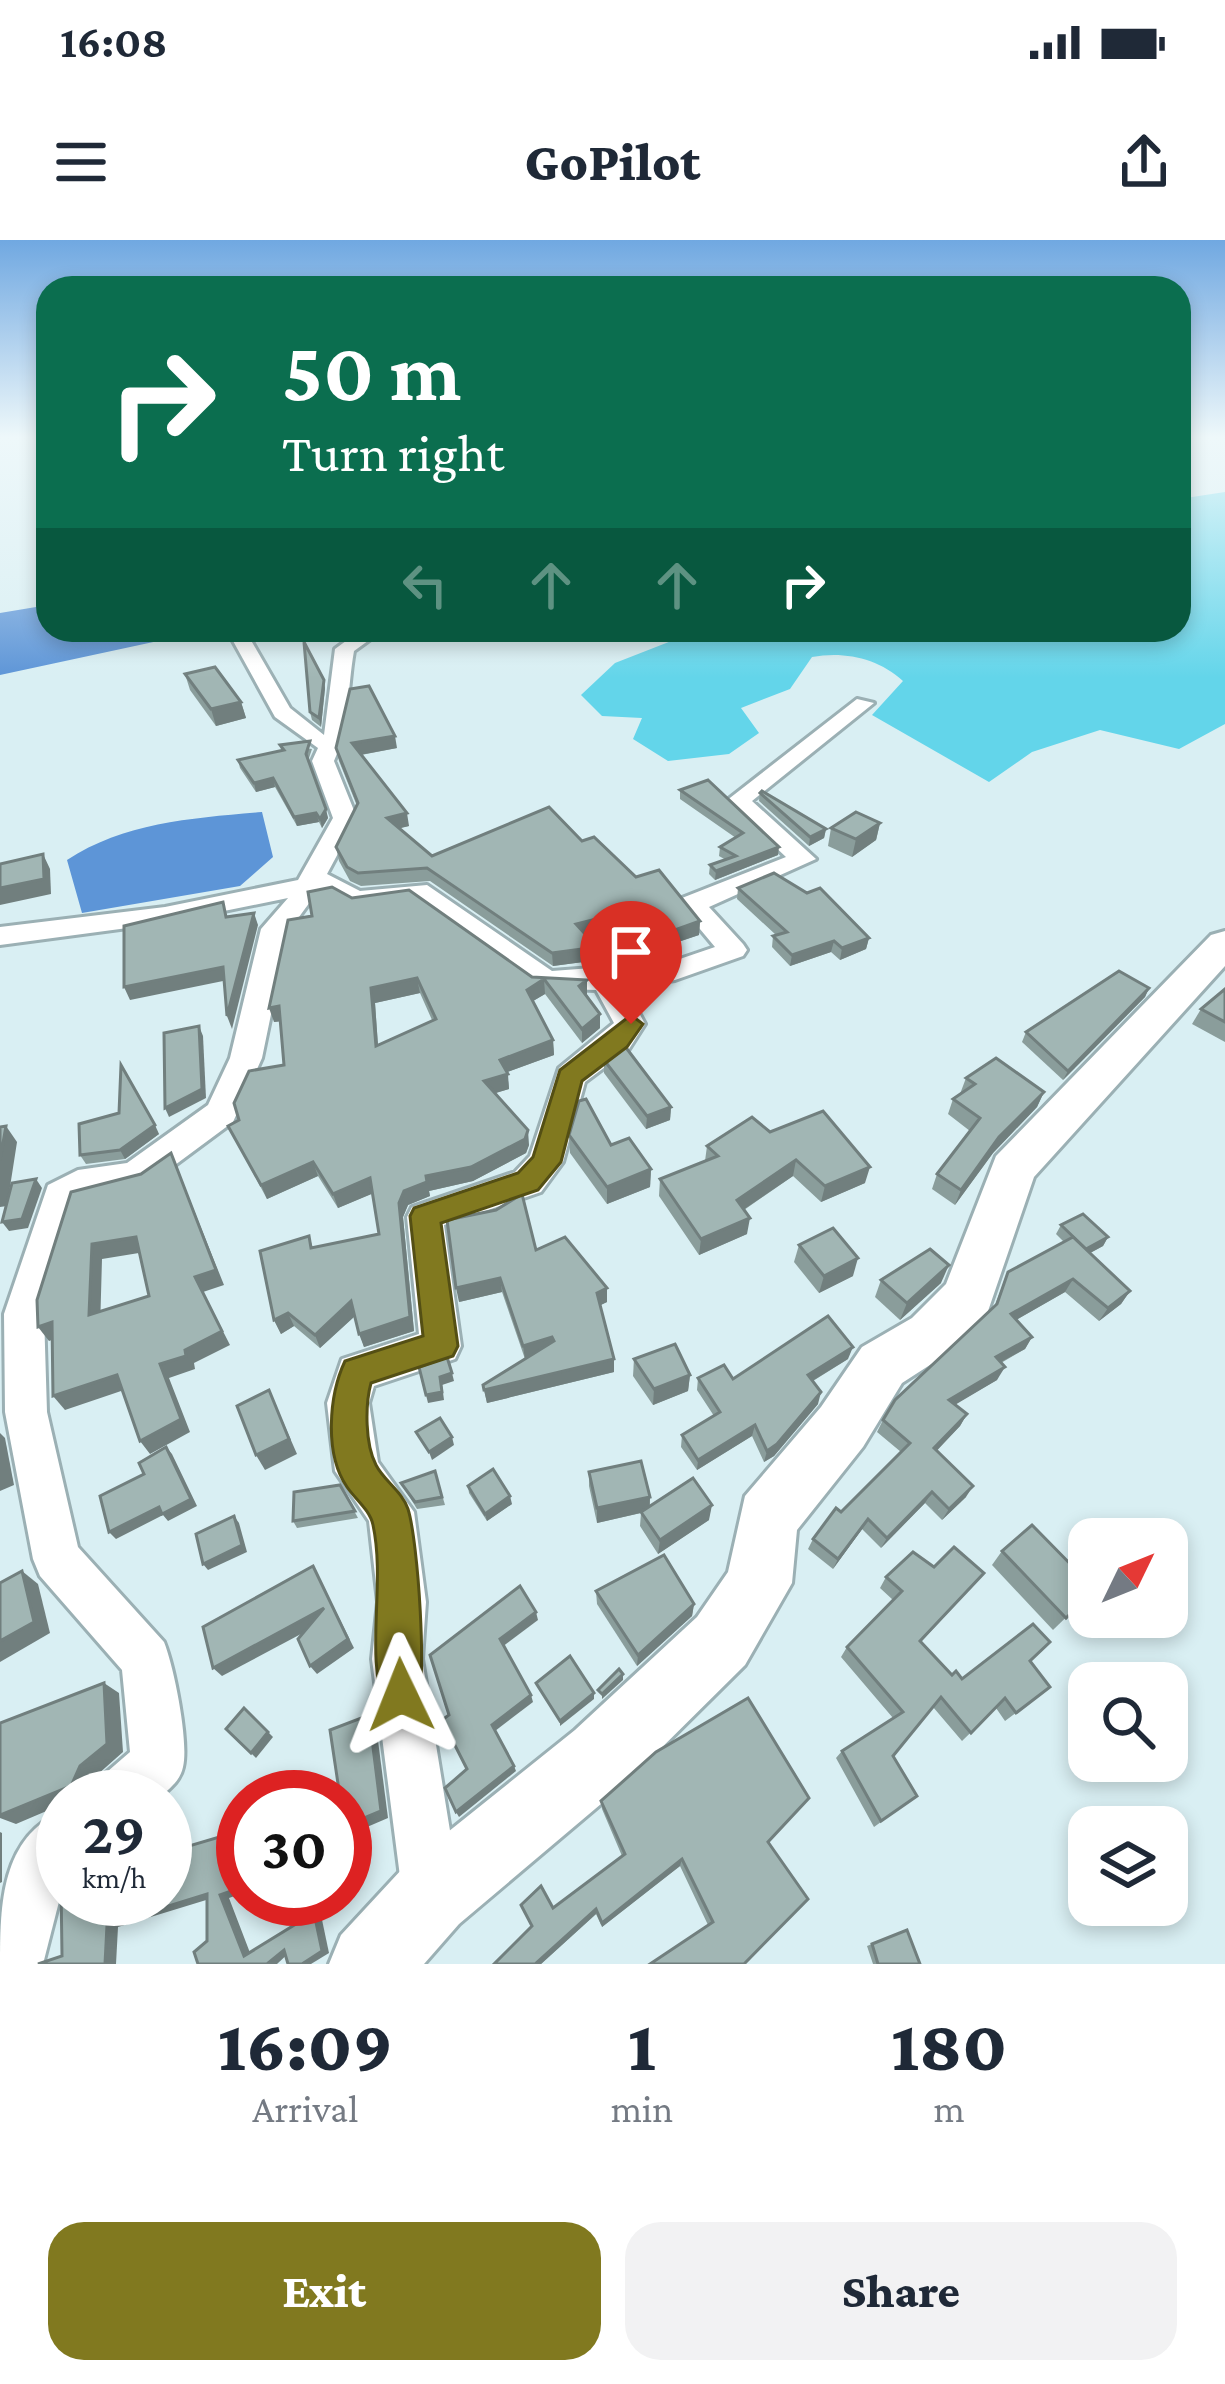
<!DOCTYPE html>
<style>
body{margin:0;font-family:"Crimson Pro",serif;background:#f2f2f3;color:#1f2937;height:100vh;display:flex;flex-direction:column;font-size:45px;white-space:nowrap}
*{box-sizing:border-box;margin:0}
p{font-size:39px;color:#747a83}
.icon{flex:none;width:66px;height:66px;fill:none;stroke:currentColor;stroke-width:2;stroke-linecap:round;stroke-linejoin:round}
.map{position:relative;height:1724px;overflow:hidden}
.side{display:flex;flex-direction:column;background:#fff;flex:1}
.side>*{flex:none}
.banner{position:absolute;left:36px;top:36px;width:1155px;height:366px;border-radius:36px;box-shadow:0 6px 18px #0003;background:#0b6e4f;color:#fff;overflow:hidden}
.needle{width:78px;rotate:47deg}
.buttons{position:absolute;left:1068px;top:1278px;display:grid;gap:24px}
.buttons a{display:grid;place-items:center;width:120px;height:120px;border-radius:24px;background:#fff;box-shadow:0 6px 18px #0003;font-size:60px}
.speed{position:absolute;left:36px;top:1530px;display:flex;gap:24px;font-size:60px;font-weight:700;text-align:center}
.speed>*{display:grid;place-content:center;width:156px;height:156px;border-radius:50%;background:#fff;box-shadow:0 6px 18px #0003;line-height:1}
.speed small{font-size:30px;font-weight:400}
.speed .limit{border:18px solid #d22;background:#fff;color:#111}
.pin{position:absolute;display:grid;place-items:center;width:102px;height:102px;color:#fff;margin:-123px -51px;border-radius:50% 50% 50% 0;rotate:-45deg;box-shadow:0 0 12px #0007}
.pin .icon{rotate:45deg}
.me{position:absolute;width:132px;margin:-66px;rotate:358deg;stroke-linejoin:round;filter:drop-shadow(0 0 9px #0008)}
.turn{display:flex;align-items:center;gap:42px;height:252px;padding:0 48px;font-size:54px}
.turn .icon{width:156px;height:156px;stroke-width:2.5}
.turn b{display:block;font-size:84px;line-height:102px}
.lanes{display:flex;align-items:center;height:114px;padding:0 48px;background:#0003;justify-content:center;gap:60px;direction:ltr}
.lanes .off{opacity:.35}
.eta{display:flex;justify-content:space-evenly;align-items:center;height:204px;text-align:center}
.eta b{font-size:72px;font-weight:800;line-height:84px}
.primary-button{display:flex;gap:24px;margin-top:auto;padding:24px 48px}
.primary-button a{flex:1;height:138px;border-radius:36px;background:#81791f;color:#fff;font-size:48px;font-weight:800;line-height:138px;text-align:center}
.primary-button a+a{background:#f2f2f3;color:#1f2937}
.status{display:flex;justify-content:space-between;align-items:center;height:84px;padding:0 60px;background:#fff;direction:ltr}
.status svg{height:33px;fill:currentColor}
header{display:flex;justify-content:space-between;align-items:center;height:156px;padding:0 48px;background:#fff;font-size:54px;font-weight:800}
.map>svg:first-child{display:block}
.green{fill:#63d5ea}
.water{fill:#5d95d7}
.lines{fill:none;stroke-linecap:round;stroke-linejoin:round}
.street-casing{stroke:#9bb0b4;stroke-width:6}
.secondary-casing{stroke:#9bb0b4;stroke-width:6}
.street{fill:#fff;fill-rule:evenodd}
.secondary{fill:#fff;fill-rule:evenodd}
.wall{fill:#8a9d9b;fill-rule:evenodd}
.shaded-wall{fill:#717f7e}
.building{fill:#a1b6b4;stroke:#717f7e;stroke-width:3;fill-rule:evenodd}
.route{fill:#81791f;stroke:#544f14;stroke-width:3}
</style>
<div class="status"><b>16:08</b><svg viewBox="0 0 49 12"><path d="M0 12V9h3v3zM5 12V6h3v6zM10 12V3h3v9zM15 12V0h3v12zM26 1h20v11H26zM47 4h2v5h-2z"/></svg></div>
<header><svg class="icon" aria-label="menu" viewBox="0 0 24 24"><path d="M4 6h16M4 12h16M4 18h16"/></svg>GoPilot<svg class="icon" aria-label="share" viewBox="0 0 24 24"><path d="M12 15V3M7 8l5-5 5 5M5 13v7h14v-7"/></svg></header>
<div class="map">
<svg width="1225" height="1724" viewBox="0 0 1225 1724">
<rect width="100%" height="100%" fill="#d9eff3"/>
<path class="green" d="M 1225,252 L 1225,484 L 1179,509 L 1100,490 L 1032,512 L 989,542 L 872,475 L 903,441 C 878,418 844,411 812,417 L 790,449 L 741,468 L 759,493 L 729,514 L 668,521 L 633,499 L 642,478 L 602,476 L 581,455 L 615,423 L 679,398 L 674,390 L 1179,390 L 1179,259 Z"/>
<g class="water">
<polygon points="48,365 48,390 167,390 172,398 0,435 0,373"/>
<path d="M 262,572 L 273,617 L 240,646 L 82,673 L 67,620 C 125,582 194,578 262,572 Z"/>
</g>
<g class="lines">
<defs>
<g id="street">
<path d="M 227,390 L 245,390 L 290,468 L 324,495 L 335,409 L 361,390 L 383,390 L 354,411 C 347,450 350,486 334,521 L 357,578 L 327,634 L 360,651 L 427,645 L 552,731 L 671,722 L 715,707 L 679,664 L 682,658 L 786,617 L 726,561 L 857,459 L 874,463 L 752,561 L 816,619 L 709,667 L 743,704 L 747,710 L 743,716 L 675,740 L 625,747 L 645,784 L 629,809 L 585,842 L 563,922 L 541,952 L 444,985 L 461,1106 L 455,1119 L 374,1146 L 369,1163 L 378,1222 L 414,1272 L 426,1362 L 422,1419 L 460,1652 L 451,1672 L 431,1681 L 411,1672 L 402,1652 L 372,1419 L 378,1362 L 369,1281 L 335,1231 L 327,1163 L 342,1119 L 419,1094 L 407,977 L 412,967 L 515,932 L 530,916 L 559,828 L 614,783 L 596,750 L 536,748 L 413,660 L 355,668 L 325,650 L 318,651 L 288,692 L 262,818 L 233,882 L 148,945 L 77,963 L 44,1074 L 47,1172 L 78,1307 L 164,1402 C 174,1427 189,1502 183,1527 C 180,1541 170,1548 160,1557 L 92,1557 L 100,1538 L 130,1512 L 122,1430 L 40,1336 L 33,1319 L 5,1172 L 4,1074 L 48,945 L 78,930 L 127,923 L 208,865 L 230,818 L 261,689 L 288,658 L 165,683 L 0,705 L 0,687 L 165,667 L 298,640 L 333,578 L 312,521 L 318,508 L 275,477 Z"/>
<path d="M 63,1571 L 63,1646 L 43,1724 L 0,1724 C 0,1665 1,1597 63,1571 Z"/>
</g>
<polygon id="secondary" points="1225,691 1225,726 1034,937 987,1074 950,1112 902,1143 863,1207 797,1290 792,1343 745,1425 627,1542 459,1684 424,1724 329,1724 341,1695 403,1628 575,1490 697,1377 728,1332 745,1256 821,1167 862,1107 912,1078 946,1044 996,916 1211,695"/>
</defs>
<use href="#street" class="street-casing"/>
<use href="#secondary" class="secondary-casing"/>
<use href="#street" class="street"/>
<use href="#secondary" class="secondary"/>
</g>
<g class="wall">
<polygon points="185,434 241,462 246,478 216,486 190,450"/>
<polygon points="325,448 321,487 312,480 310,472"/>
<polygon points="280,505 312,509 308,521 328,578 322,588 319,582 297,586 275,547 256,552 240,528 238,520 281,510"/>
<polygon points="336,508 397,508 361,515 409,586 399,588 432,616 582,601 700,681 699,695 660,708 636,683 586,695 598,720 553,726 430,641 361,646 350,641 339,621 336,607 357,566 339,521"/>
<polygon points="680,550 778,615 715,640 709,634 710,625 726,620 719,616 720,607 736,598 680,559"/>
<polygon points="760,553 826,589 824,598 809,606 759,561"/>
<polygon points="880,583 876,600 852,617 828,606 831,588"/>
<polygon points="738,648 869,698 866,709 840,720 831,712 790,726 772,707 773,696 776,695 737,659"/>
<path d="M 352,658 L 532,737 L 587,740 L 586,755 L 600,788 L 582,803 L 545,754 L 533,761 L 553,800 L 554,815 L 507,832 L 509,849 L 495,853 L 529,905 L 526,913 L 473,941 L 429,951 L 430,956 L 408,965 L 403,977 L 414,1091 L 364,1107 L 355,1076 L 320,1108 L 294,1086 L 281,1094 L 274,1080 L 309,996 L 313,1008 L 379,994 L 373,953 L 338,968 L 318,936 L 267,959 L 228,886 L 239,880 L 284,825 L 280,781 L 274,782 L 312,676 ZM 420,753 L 432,780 L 378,805 L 375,763 Z"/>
<polygon points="1149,748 1145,757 1063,840 1022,802 1026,792"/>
<polygon points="1225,749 1225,802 1192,784 1201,769"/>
<polygon points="604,820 671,867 670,880 646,889 604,833"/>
<polygon points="966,838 1044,852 1037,867 993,913 955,965 932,949 937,934 970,891 948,874 953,859 960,854"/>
<polygon points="119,873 159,894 125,919 86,924 80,915"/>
<polygon points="770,892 865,943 821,962 793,936 744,970 747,994 699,1015 659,956 660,939 705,921 707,906"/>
<polygon points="569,895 611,905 651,929 650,947 607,964 570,913"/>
<polygon points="1061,985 1108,997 1103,1006 1090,1013 1130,1051 1121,1064 1099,1081 1065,1052 1016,1080 1032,1097 1025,1109 1001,1123 997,1140 955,1164 967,1174 960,1186 936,1211 966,1257 942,1280 925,1263 881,1308 862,1289 833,1329 808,1309 813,1299 901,1212 877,1192 883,1180 994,1067 1008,1032 1064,1002 1056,994"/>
<polygon points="799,1005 853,1036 819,1053 794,1022"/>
<polygon points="536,1010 607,1062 600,1065 614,1132 487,1163 483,1145 525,1119 502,1052 459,1062"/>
<polygon points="881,1040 941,1043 900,1080 875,1057"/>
<polygon points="634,1119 690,1135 688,1151 653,1165 633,1136"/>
<polygon points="848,1119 813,1141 818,1164 774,1216 764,1222 752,1196 697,1230 681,1207 682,1195 714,1176 697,1150 698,1138 733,1139"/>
<polygon points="435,1231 445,1265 417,1269 401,1243"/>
<polygon points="589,1232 650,1257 650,1267 709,1280 658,1314 640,1286 641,1273 597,1283 589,1246"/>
<polygon points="340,1245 358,1278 297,1288 293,1281"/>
<polygon points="468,1246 512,1264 487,1281 469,1253"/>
<polygon points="1002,1311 1089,1355 1053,1390 992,1325"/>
<polygon points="934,1327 984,1333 921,1402 952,1435 962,1439 1030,1421 1050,1447 1005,1481 996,1468 962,1501 933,1467 893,1516 917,1556 874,1587 836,1518 842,1511 893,1478 841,1417 847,1407 893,1360 880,1348 886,1337"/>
<polygon points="596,1351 694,1364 692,1376 637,1426 597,1364"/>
<polygon points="601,1561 768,1602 744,1724 708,1685 680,1626 602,1687 596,1674 541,1724 494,1724 553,1668 622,1616 602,1569"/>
<polygon points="907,1690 920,1724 873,1724 867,1706"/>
</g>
<g class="shaded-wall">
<polygon points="324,440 325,448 321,487 319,478"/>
<polygon points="241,462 246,478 216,486 211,469"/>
<polygon points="395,496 397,508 354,516 352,503"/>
<polygon points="273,538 275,547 256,552 254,543"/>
<polygon points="326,569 328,578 322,588 320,579"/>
<polygon points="316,573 319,582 297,586 294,577"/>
<polygon points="407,573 409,586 389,591 387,578"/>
<polygon points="880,583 876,600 852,617 856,599"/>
<polygon points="826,589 824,598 809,606 810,597"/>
<polygon points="779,607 778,615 715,640 716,631"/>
<polygon points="43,614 50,629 51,654 0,665 0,648"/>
<polygon points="636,669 636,683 577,697 576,684"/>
<polygon points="254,673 258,685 232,789 227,776"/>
<polygon points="700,681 699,695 660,708 661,695"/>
<polygon points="869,698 866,709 840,720 842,708"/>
<polygon points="834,701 831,712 790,726 792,715"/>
<polygon points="597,707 598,720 553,726 552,713"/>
<polygon points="223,727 228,740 130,760 124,747"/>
<polygon points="417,738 420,753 375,763 379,820 376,806 371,748"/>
<polygon points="544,739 545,754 528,764 527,750"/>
<polygon points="587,740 587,754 579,761 579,746"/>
<polygon points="1149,748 1145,757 1063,840 1068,831"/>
<polygon points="279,766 284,781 274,782 269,768"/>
<polygon points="600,774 600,788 582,803 582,789"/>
<polygon points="199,786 203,796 206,858 169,877 165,868"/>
<polygon points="553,800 554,815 502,834 500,820"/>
<polygon points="508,834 509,849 486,856 484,841"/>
<polygon points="1044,852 1037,867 993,913 955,965 961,950 999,897"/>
<polygon points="671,867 670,880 646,889 647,876"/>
<polygon points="155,885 159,894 125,919 120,910"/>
<polygon points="6,886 17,902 7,966 0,967 0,920"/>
<polygon points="528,890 529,905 526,913 473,941 429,951 430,956 408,965 403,977 414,1091 364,1107 359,1094 399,963 404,951 426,936"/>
<polygon points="171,913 224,1045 203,1052 230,1105 194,1123 195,1129 169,1138 190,1192 150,1214 140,1201 160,1124 195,1037"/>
<polygon points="796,920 793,936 734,976 737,960"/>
<polygon points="313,922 318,936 267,959 261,945"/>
<polygon points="870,927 865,943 821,962 825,946"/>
<polygon points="651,929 650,947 607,964 607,947"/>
<polygon points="370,938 374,953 338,968 333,954"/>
<polygon points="36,939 42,948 28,988 9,991 2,982"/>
<polygon points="750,978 747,994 699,1015 701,999"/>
<polygon points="136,997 145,1012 102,1019 100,1090 89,1075 92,1004"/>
<polygon points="1108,997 1103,1006 1081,1018 1086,1010"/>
<polygon points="858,1018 853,1036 819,1053 824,1036"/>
<polygon points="949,1025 941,1043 900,1080 907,1063"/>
<polygon points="500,1038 502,1052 459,1062 456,1048"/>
<polygon points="1073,1039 1065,1052 1004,1087 1011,1074"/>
<polygon points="607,1048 607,1062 597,1067 597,1053"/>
<polygon points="1130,1051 1121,1064 1099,1081 1108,1068"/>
<polygon points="351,1061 356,1075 320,1108 315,1095"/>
<polygon points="288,1073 294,1086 281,1094 274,1080"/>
<polygon points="52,1082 63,1096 49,1101 38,1087"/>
<polygon points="552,1097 553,1111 525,1119 523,1106"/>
<polygon points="1032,1097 1025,1109 988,1129 996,1117"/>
<polygon points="853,1107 848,1119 804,1146 808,1135"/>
<polygon points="614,1119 614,1132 487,1163 484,1150"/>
<polygon points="1005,1127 997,1140 943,1172 949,1160"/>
<polygon points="452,1133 454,1141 442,1145 444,1160 428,1163 426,1155 440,1137"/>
<polygon points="117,1135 127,1149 65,1170 53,1156"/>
<polygon points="690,1135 688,1151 653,1165 654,1149"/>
<polygon points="269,1150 297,1214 265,1230 256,1215"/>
<polygon points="821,1152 818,1164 774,1216 764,1222 767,1211"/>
<polygon points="967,1174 960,1186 928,1220 934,1208"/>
<polygon points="755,1185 752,1196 697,1230 698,1220"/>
<polygon points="0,1193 5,1198 14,1245 0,1251"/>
<polygon points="452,1197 454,1205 432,1220 429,1212"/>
<polygon points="166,1207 172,1214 197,1266 168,1281 163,1275 116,1299 109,1292"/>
<polygon points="973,1246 966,1257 942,1280 949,1269"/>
<polygon points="932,1252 925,1263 881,1308 887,1298"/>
<polygon points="510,1256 512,1264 487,1281 485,1274"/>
<polygon points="650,1257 649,1271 597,1283 597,1268"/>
<polygon points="712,1265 709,1280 658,1314 660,1300"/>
<polygon points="234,1276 239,1283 247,1312 208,1330 203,1324"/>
<polygon points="868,1279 862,1289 833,1329 838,1319"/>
<polygon points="313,1326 354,1408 317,1434 310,1426 348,1399"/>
<polygon points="22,1331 38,1344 50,1393 0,1422 0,1401"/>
<polygon points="694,1364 692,1376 637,1426 638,1415"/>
<polygon points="324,1368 331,1378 222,1436 213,1428"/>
<polygon points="536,1372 538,1380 502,1407 500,1399"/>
<polygon points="623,1434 623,1440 602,1459 602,1454"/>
<polygon points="104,1443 119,1453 123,1512 97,1535 88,1554 81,1557 63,1557 63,1564 16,1584 0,1578 0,1575"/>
<polygon points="594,1453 594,1459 560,1486 560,1481"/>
<polygon points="531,1455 533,1462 495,1491 492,1485"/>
<polygon points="244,1468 273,1497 256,1518 251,1513"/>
<polygon points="369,1475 376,1485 388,1578 353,1593 345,1586"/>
<polygon points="514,1526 516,1531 459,1577 456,1572"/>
<polygon points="0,1592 2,1593 2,1642 0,1643"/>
<polygon points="682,1619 680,1626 602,1687 602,1683"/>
<polygon points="243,1647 243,1653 229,1658 252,1718 244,1716 220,1655"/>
<polygon points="207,1654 216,1657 118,1687 116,1724 105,1724 107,1685"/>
<polygon points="596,1669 596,1674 541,1724 535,1724"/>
<polygon points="314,1673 321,1675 329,1713 311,1724 302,1724"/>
<polygon points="284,1710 291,1711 277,1724 267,1724"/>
</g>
<g class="building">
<polygon points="304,402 324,440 319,478 310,472"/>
<polygon points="215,427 241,462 211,469 185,434"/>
<polygon points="369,446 395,496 352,503 407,573 387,578 432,616 549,567 582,601 594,597 636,637 659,630 700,681 661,695 636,669 576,684 597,707 552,713 427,628 358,633 347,627 336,607 358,563 336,508 350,449"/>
<polygon points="310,501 306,514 326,569 320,579 316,573 294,577 273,538 254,543 238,520 284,510 280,505"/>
<polygon points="708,540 779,607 716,631 710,625 736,616 720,607 743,593 680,550"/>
<polygon points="762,551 826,589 810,597 760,553"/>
<polygon points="856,572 880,583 856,599 831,588"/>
<polygon points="43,614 44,639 0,648 0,624"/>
<polygon points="774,633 807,653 820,648 869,698 842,708 834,701 792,715 773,696 787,692 738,648"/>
<path d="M 332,647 L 352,658 L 409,650 L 532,737 L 587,740 L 579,746 L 600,774 L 582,789 L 544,739 L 527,750 L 553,800 L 500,820 L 508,834 L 484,841 L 528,890 L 525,899 L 471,927 L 426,936 L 427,942 L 404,951 L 399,963 L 410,1077 L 359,1094 L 351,1061 L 315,1095 L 288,1073 L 274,1080 L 260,1011 L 309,996 L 311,1008 L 379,994 L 370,938 L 333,954 L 313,922 L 261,945 L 228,886 L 239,880 L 234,863 L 249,831 L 284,825 L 279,766 L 269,768 L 288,680 L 312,676 L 308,652 ZM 417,738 L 436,779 L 376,806 L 371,748 Z"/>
<polygon points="223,662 226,677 254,673 227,776 223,727 124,747 124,686"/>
<polygon points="1119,731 1149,748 1068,831 1026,792"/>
<polygon points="1225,749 1225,782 1201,769"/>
<polygon points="199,786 202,849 165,868 164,793"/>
<polygon points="624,805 671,867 647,876 604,820"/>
<polygon points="996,818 1044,852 999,897 961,950 937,934 980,878 953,859 975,844 966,838"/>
<polygon points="121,825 155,885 120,910 80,915 79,884 119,873"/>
<polygon points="586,859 611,905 629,898 651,929 607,947 569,895 579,861"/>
<polygon points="823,871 870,927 825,946 796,920 737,960 750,978 701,999 660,939 718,916 707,906 752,877 770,892"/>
<polygon points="6,886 0,920 0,887"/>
<path d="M 171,913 L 216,1030 L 195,1037 L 222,1091 L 185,1110 L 186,1116 L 160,1124 L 181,1179 L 140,1201 L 117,1135 L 53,1156 L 52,1082 L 38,1087 L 37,1060 L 71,952 L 141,934 ZM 136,997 L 149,1056 L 89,1075 L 92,1004 Z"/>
<polygon points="36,939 22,979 2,982 12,943"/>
<polygon points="522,954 536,1010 565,997 607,1048 597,1053 614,1119 484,1150 483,1145 554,1101 552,1097 523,1106 500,1038 456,1048 447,980 496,970"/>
<polygon points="1083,974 1108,997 1086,1009 1061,985"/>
<polygon points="833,988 858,1018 824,1036 799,1005"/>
<polygon points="1073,997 1130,1051 1108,1068 1073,1039 1011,1074 1032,1097 996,1117 1005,1127 949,1160 967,1174 934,1208 973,1246 949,1269 932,1252 887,1298 868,1279 838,1319 813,1299 836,1268 841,1272 910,1203 883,1180 895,1160 997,1064 1008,1032"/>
<polygon points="930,1009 949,1025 907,1063 881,1040"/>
<polygon points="828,1076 853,1107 808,1135 821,1152 777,1204 767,1211 755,1185 698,1220 682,1195 720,1172 698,1138 724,1125 733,1139"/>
<polygon points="675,1104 690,1135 654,1149 634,1119"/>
<polygon points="447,1117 452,1133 440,1137 442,1152 426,1155 419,1127"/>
<polygon points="269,1150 289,1199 256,1215 237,1166"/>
<polygon points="440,1178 452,1197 429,1212 416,1192"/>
<polygon points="166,1207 191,1259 162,1274 159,1267 109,1292 100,1256 144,1234 139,1223"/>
<polygon points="641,1221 650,1257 597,1268 589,1232"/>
<polygon points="493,1229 510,1256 485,1274 468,1246"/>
<polygon points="435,1231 442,1257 415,1262 401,1243"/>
<polygon points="693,1238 712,1265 660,1300 641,1272"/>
<polygon points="340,1245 355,1271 293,1281 294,1252"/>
<polygon points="234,1276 242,1305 203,1324 196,1294"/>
<polygon points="1032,1285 1089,1343 1089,1355 1066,1378 1002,1311"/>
<polygon points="954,1307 984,1333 920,1401 952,1435 956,1431 962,1439 1033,1384 1050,1402 1030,1421 1050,1447 1016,1473 1005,1458 971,1493 941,1457 893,1516 917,1556 881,1581 842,1511 903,1472 847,1407 902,1351 886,1337 913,1312 934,1327"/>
<polygon points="664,1315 694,1364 638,1415 596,1351"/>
<polygon points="313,1326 348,1399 310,1426 298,1399 324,1368 213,1428 203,1387"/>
<polygon points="22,1331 34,1382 0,1401 0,1343"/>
<polygon points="520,1346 536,1372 500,1399 531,1455 492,1485 514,1526 456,1572 445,1548 467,1529 442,1480 449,1475 430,1415"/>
<polygon points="570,1416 594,1453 560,1481 536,1443"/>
<polygon points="619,1429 623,1434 602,1454 598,1450"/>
<polygon points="104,1443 107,1504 80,1526 71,1546 0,1575 0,1483"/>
<polygon points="748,1458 809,1558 768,1602 808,1659 744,1724 650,1724 713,1682 682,1619 602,1683 596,1669 535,1724 494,1724 532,1686 521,1665 541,1646 553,1668 625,1614 601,1561 656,1512"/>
<polygon points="244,1468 268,1492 251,1513 226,1489"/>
<polygon points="369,1475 381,1571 345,1586 345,1557 340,1557 330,1490"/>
<polygon points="243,1590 243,1647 220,1655 244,1716 314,1673 322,1711 302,1724 288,1724 284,1710 267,1724 198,1724 194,1712 207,1701 207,1654 107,1685 105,1724 38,1724 62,1716 61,1645 63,1644 63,1659 165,1659 165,1613"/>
<polygon points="907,1690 920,1724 878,1724 872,1704"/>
</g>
<linearGradient id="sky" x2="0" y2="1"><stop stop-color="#70a8e1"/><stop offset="0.45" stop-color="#eef8fa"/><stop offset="1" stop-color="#eef8fa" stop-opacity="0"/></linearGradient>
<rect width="1225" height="438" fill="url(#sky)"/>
<path class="route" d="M 631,775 L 643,784 L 627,807 L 582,841 L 561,922 L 538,950 L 441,983 L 458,1106 L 453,1116 L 371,1143 C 365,1165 365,1204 376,1225 C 384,1241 402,1251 408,1269 C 418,1301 428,1443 416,1470 L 401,1476 L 386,1470 C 364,1416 386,1345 373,1285 C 370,1270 355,1259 347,1247 C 324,1214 329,1155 345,1121 L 423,1096 L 410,976 L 414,968 L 518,933 L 533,917 L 560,830 Z"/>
</svg>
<div class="buttons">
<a><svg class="needle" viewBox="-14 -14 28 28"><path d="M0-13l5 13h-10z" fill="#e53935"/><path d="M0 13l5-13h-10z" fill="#747a83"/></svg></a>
<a><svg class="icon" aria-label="search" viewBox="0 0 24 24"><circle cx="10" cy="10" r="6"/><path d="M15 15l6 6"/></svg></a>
<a><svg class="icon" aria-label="layers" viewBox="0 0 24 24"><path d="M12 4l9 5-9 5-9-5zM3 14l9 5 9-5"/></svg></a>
</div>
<div class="speed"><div>29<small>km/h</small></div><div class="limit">30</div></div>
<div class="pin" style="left:631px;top:784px;background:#d93025"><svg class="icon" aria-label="arrive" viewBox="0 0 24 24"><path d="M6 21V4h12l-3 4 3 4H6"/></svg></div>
<svg class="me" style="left:401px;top:1455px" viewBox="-20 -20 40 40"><path d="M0-17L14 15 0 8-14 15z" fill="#81791f" stroke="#fff" stroke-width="4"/></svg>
<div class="banner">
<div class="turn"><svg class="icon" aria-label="right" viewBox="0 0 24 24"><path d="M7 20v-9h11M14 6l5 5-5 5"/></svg><div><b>50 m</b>Turn right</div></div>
<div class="lanes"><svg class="icon off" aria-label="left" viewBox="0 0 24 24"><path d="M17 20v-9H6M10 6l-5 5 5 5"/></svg><svg class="icon off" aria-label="ahead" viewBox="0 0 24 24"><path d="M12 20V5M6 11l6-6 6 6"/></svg><svg class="icon off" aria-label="ahead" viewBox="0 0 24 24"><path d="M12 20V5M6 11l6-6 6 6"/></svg><svg class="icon" aria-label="right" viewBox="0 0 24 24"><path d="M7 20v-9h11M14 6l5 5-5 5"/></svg></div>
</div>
</div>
<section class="side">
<div class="eta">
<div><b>16:09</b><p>Arrival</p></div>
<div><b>1</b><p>min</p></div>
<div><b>180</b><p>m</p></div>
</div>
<div class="primary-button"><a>Exit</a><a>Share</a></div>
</section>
